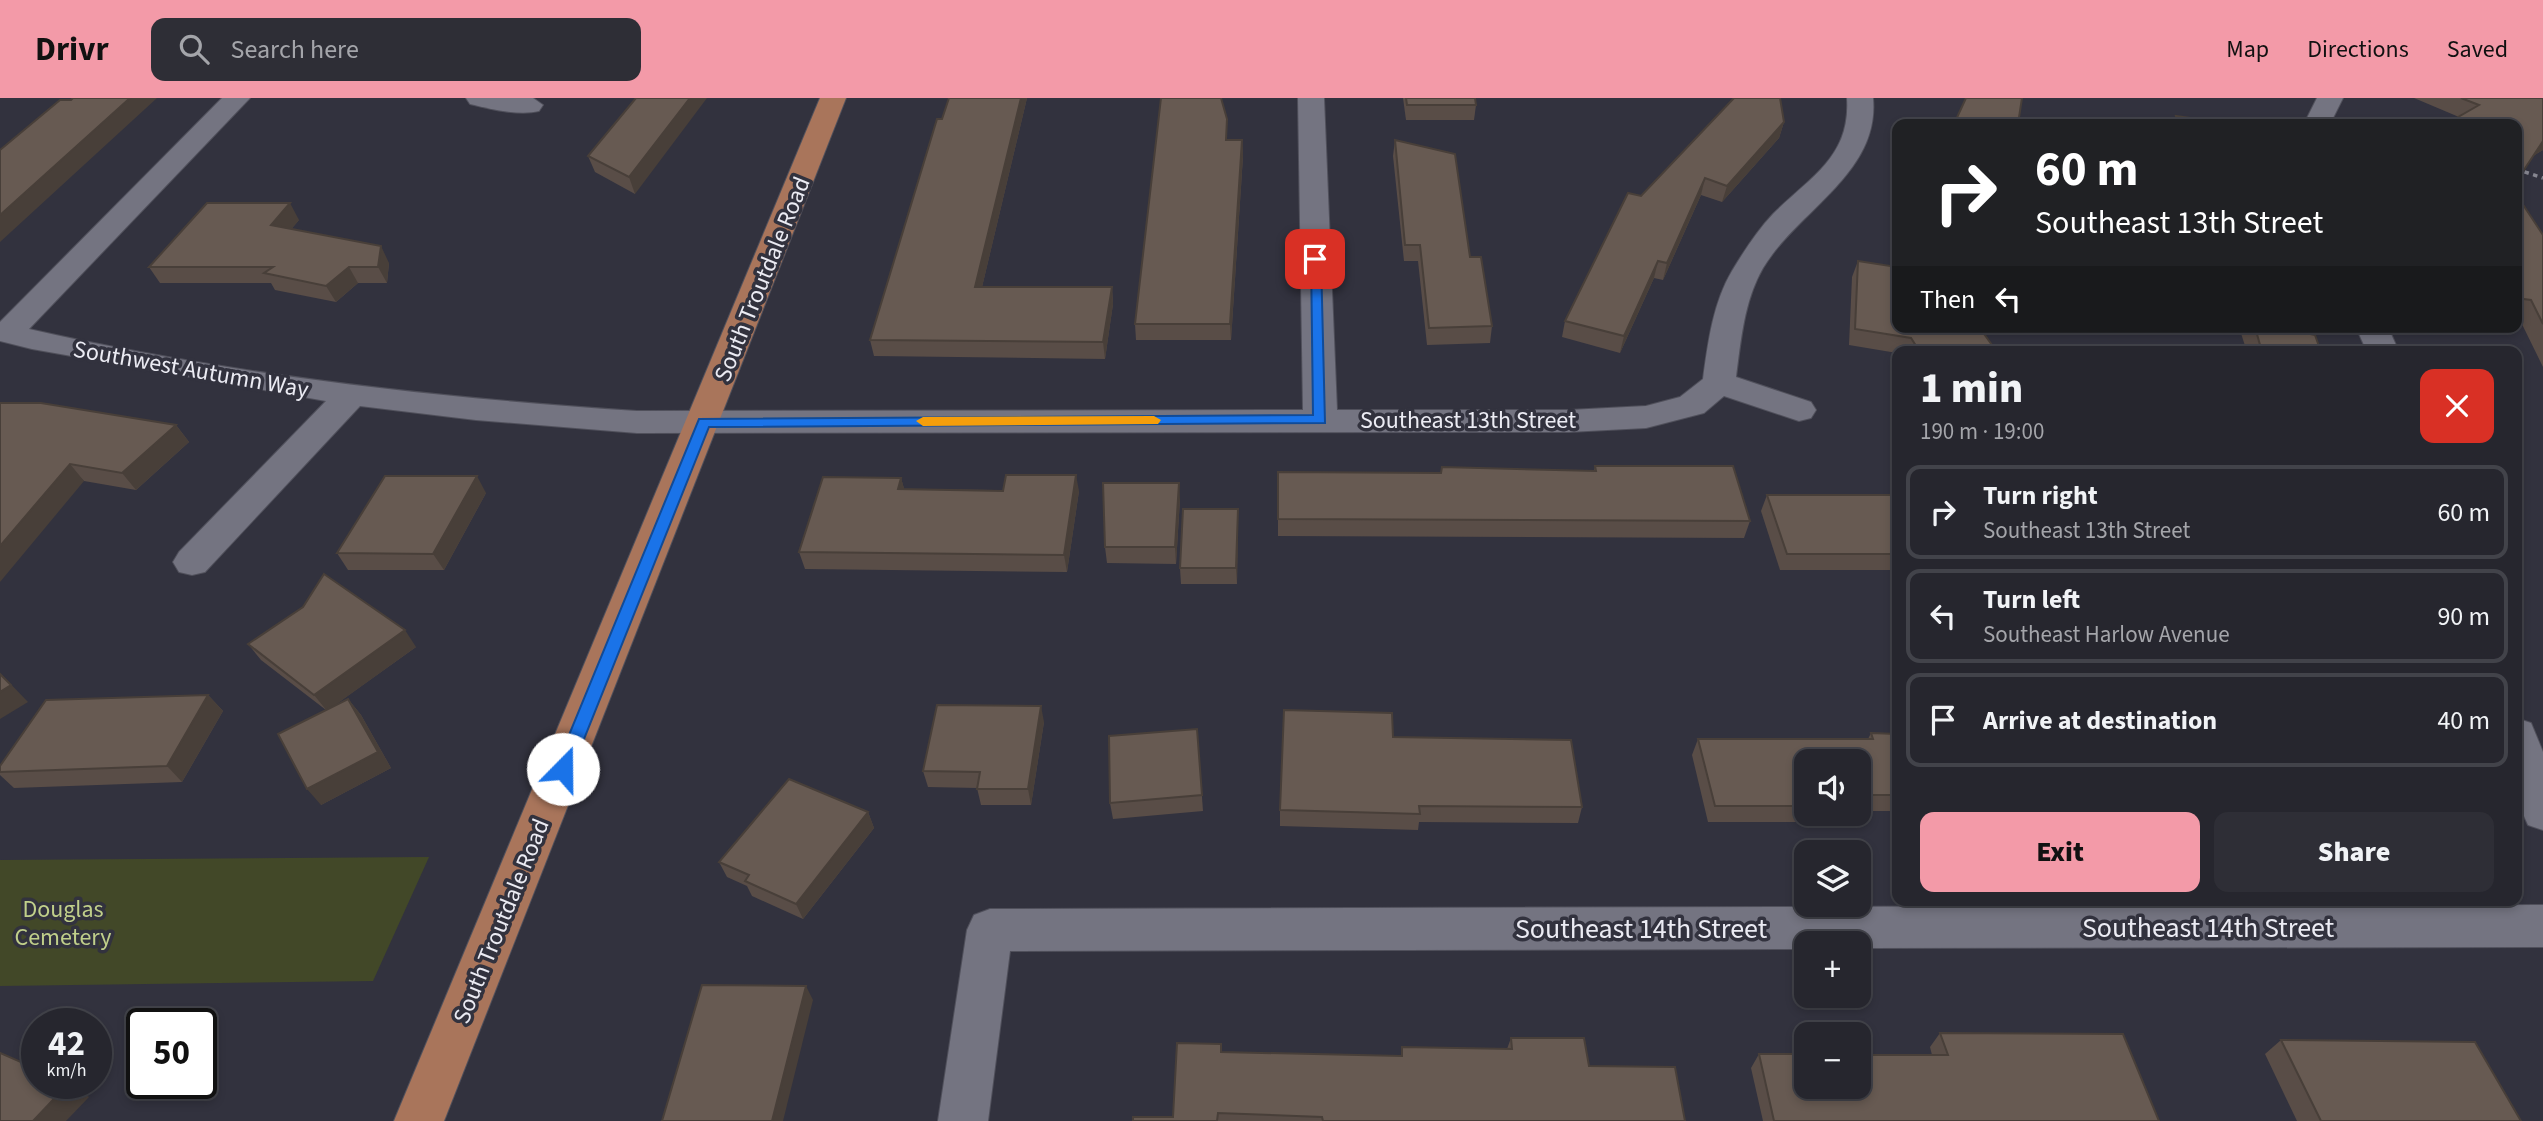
<!DOCTYPE html>
<meta charset="utf-8">
<style>
body{margin:0;font-family:"Source Sans 3",sans-serif;background:#2e2e36;color:#f1f3f6;height:100vh;display:flex;flex-direction:column;font-size:26px;white-space:nowrap}
*{box-sizing:border-box;margin:0}
p{font-size:23px;color:#a4a5aa}
.icon{flex:none;width:38px;height:38px;fill:none;stroke:currentColor;stroke-width:2;stroke-linecap:round;stroke-linejoin:round}
.map{position:relative;flex:1;overflow:hidden}
.details{position:absolute;left:1892px;top:248px;width:630px;height:560px;display:flex;flex-direction:column;background:#26262e;border-radius:14px;box-shadow:0 4px 10px #0003,0 0 0 2px #42434a}
.details>*{flex:none}
.top-card{position:absolute;left:1892px;top:21px;width:630px;height:214px;border-radius:14px;box-shadow:0 4px 10px #0003,0 0 0 2px #42434a;background:#202124;color:#fff;overflow:hidden}
.fabs{position:absolute;left:1794px;top:651px;display:grid;gap:14px}
.fabs a{display:grid;place-items:center;width:77px;height:77px;border-radius:14px;background:#26262e;box-shadow:0 4px 10px #0003,0 0 0 2px #42434a;font-size:35px}
.speed{position:absolute;left:21px;top:910px;display:flex;gap:14px;font-size:35px;font-weight:700;text-align:center}
.speed>*{display:grid;place-content:center;width:91px;height:91px;border-radius:50%;background:#26262e;box-shadow:0 4px 10px #0003,0 0 0 2px #42434a;line-height:1}
.speed small{font-size:18px;font-weight:400}
.speed .limit{border:4px solid #111;border-radius:10px;background:#fff;color:#111}
.pin{position:absolute;display:grid;place-items:center;width:60px;height:60px;color:#fff;margin:-30px;border-radius:14px;box-shadow:0 4px 10px #0006}
.me{position:absolute;width:77px;margin:-38px;rotate:22deg;stroke-linejoin:round;filter:drop-shadow(0 0 5px #0008)}
.turn{display:flex;align-items:center;gap:24px;height:147px;padding:0 28px;font-size:32px}
.turn .icon{width:91px;height:91px;stroke-width:2.5}
.turn b{display:block;font-size:49px;line-height:60px}
.then{display:flex;align-items:center;height:66px;padding:0 28px;background:#0003;gap:14px;font-size:26px}
.round{display:grid;place-items:center;flex:none;width:74px;height:74px;border-radius:14px;background:#2e2e36}
.summary{display:flex;align-items:center;justify-content:space-between;height:119px;padding:0 28px}
h1{font-size:42px;font-weight:800;line-height:52px}
.button{display:flex;gap:14px;margin-top:auto;padding:14px 28px}
.button a{flex:1;height:80px;border-radius:14px;background:#f39aa8;color:#111;font-size:28px;font-weight:800;line-height:80px;text-align:center}
.button a+a{background:#2e2e36;color:#f1f3f6}
ul{padding:0;list-style:none}
li{display:flex;align-items:center;gap:21px;height:94px;margin:0 14px 10px;padding:0 14px;border:4px solid #42434a;border-radius:14px}
li div{flex:1}
li b{display:block;font-size:26px}
li em{font-style:normal}
header{display:flex;align-items:center;gap:42px;box-sizing:border-box;height:98px;padding:0 35px;background:#f39aa8;color:#111}
header strong{font-size:33px}
nav{display:flex;gap:38px;margin-inline-start:auto;font-size:24px}
.search{width:490px;height:63px;background:#2e2e36;display:flex;align-items:center;gap:18px;box-sizing:border-box;padding:0 24px;border-radius:14px;color:#a4a5aa;font-size:26px}
.map>svg:first-child{display:block}
.green{fill:#424828}
.lines{fill:none;stroke-linecap:round;stroke-linejoin:round}
.minor-casing{stroke:#50505b;stroke-width:2}
.major-casing{stroke:#50505b;stroke-width:2}
.path{stroke:#868690;stroke-width:3.5;stroke-dasharray:4.5 4.5;stroke-linecap:butt}
.minor{fill:#747481;fill-rule:evenodd}
.major{fill:#a9755b;fill-rule:evenodd}
.wall{fill:#594d47}
.shaded-wall{fill:#483f39}
.building{fill:#675a52;stroke:#483f39;stroke-width:2}
.route{fill:#1a73e8;stroke:#114b97;stroke-width:2}
.slow{fill:#f59e0b}
.labels{text-anchor:middle;stroke-width:7;stroke-linejoin:round;paint-order:stroke}
.street-label{font-size:24px;fill:#ebebf3;stroke:#32323e}
.park-label{font-size:24px;fill:#c0cf8a;stroke:#32323e}
.near-street-label{font-size:28px;fill:#ebebf3;stroke:#32323e}
</style>
<header>
<strong>Drivr</strong>
<div class="search"><svg class="icon" aria-label="search" viewBox="0 0 24 24"><circle cx="10" cy="10" r="6"/><path d="M15 15l6 6"/></svg>Search here</div>
<nav><a>Map</a><a>Directions</a><a>Saved</a></nav>
</header>
<div class="map">
<svg width="2543" height="1023" viewBox="0 0 2543 1023">
<rect width="100%" height="100%" fill="#32323e"/>
<polygon class="green" points="429,759 373,883 0,888 0,762"/>
<g class="lines">
<defs>
<g id="minor">
<path d="M 222,0 L 250,0 L 29,231 C 226,276 436,300 637,313 L 1303,312 L 1298,0 L 1324,0 L 1337,312 L 1569,312 L 1646,308 L 1680,299 L 1703,281 C 1708,244 1713,205 1732,173 C 1744,153 1757,133 1773,116 C 1810,79 1851,59 1847,0 L 1873,0 C 1880,75 1798,112 1763,170 C 1744,203 1741,242 1736,279 L 1811,304 L 1816,312 L 1811,320 L 1799,323 L 1724,298 L 1704,315 L 1646,330 L 1569,334 L 637,335 L 476,322 L 360,308 L 205,474 L 192,477 L 179,474 L 173,464 L 179,454 L 326,303 L 32,251 L 0,243 L 0,224 Z"/>
<path d="M 466,0 L 533,0 L 543,7 L 539,13 C 519,18 490,11 470,6 Z"/>
<polygon points="2317,0 2343,0 2330,26 2304,26"/>
<polygon points="2356,229 2388,229 2399,254 2367,254"/>
<polygon points="2516,620 2531,625 2543,654 2543,732 2528,727 2516,700"/>
<polygon points="2543,807 2543,849 1858,850 1858,845 1806,845 1806,851 1010,853 988,1023 938,1023 967,832 974,817 990,811"/>
</g>
<polygon id="major" points="820,0 846,0 444,1023 394,1023"/>
</defs>
<use href="#minor" class="minor-casing"/>
<use href="#major" class="major-casing"/>
<g class="path">
<polyline points="2363,21 2378,26"/>
<polyline points="2516,71 2543,80"/>
</g>
<use href="#minor" class="minor"/>
<use href="#major" class="major"/>
</g>
<g class="wall">
<polygon points="636,0 635,96 595,74 588,58"/>
<polygon points="949,0 1027,0 982,189 1112,189 1113,206 1105,261 874,258 870,242"/>
<polygon points="1403,0 1475,0 1476,7 1474,22 1406,22"/>
<polygon points="2414,0 2543,0 2543,52 2533,58 2459,19"/>
<polygon points="2176,18 2226,26 2172,26"/>
<polygon points="1784,24 1779,40 1722,104 1701,97 1663,182 1654,180 1620,255 1562,239 1565,223 1641,98"/>
<polygon points="1227,42 1242,42 1243,58 1231,242 1136,242 1135,226"/>
<polygon points="1395,42 1470,159 1492,228 1490,245 1427,247 1418,163 1404,163 1393,58"/>
<polygon points="2516,96 2543,137 2543,269 2518,218 2516,218"/>
<polygon points="299,122 291,131 389,165 387,185 358,185 336,204 275,192 271,185 160,185 149,169"/>
<polygon points="1858,163 1997,254 1897,254 1897,255 1849,247 1852,179"/>
<polygon points="2239,229 2303,229 2305,235 2321,254 2247,254"/>
<polygon points="0,305 176,327 189,344 136,392 84,383"/>
<polygon points="1595,368 1750,423 1744,440 1278,438 1278,374 1441,375 1594,373"/>
<polygon points="901,380 904,391 1079,393 1067,474 805,471 799,454"/>
<polygon points="486,395 444,472 348,472 337,455"/>
<polygon points="1767,397 1897,403 1897,472 1780,472 1761,413"/>
<polygon points="1180,401 1176,466 1107,465 1105,449"/>
<polygon points="1238,411 1237,486 1181,486 1180,470"/>
<polygon points="248,546 416,549 332,609 348,601 361,617 391,670 321,707 326,612 261,562"/>
<polygon points="208,597 223,613 182,684 14,690 0,677 0,668"/>
<polygon points="1044,624 1031,707 981,707 977,690 928,689 923,673"/>
<polygon points="1197,631 1203,713 1113,721 1110,705"/>
<polygon points="1871,635 1897,636 1897,713 1858,713 1858,663 1806,663 1806,716 1809,716 1804,724 1708,724 1692,657 1698,641 1868,641"/>
<polygon points="1393,639 1582,709 1578,725 1419,724 1418,732 1280,728 1280,712"/>
<polygon points="868,714 874,730 803,821 752,798 747,788 727,779 719,764"/>
<polygon points="1940,935 2159,1023 1763,1023 1751,970 1759,956 1932,957 1930,949"/>
<polygon points="1511,940 1589,968 1685,1023 1133,1023 1173,1019 1221,954 1401,958 1402,949 1507,951"/>
<polygon points="2281,942 2521,1023 2297,1023 2265,956"/>
</g>
<g class="shaded-wall">
<polygon points="130,0 157,0 0,144 0,117"/>
<polygon points="690,0 707,0 635,96 629,79"/>
<polygon points="1021,0 1027,0 978,206 975,189"/>
<polygon points="1784,24 1779,40 1722,104 1727,88"/>
<polygon points="1242,42 1243,58 1231,242 1230,226"/>
<polygon points="2543,43 2543,52 2530,60"/>
<polygon points="1705,80 1701,97 1663,182 1667,165"/>
<polygon points="290,105 299,122 281,144 271,127"/>
<polygon points="381,148 389,165 387,185 378,169"/>
<polygon points="1658,163 1654,180 1620,255 1624,238"/>
<polygon points="349,169 358,185 336,204 326,188"/>
<polygon points="1112,189 1113,206 1105,261 1103,244"/>
<polygon points="176,327 189,344 136,392 122,375"/>
<polygon points="70,366 84,383 0,484 0,448"/>
<polygon points="1076,377 1079,393 1067,474 1064,457"/>
<polygon points="477,378 486,395 444,472 433,456"/>
<polygon points="901,380 906,397 898,391"/>
<polygon points="1179,385 1180,401 1176,466 1175,449"/>
<polygon points="1238,411 1238,427 1237,486 1236,470"/>
<polygon points="405,532 416,549 327,613 314,597"/>
<polygon points="0,575 28,604 0,621"/>
<polygon points="208,597 223,613 182,684 167,668"/>
<polygon points="348,601 361,617 391,670 321,707 307,691"/>
<polygon points="1041,608 1044,624 1031,707 1028,691"/>
<polygon points="868,714 874,730 803,821 796,806"/>
<polygon points="806,888 813,902 783,1023 772,1023"/>
<polygon points="69,985 89,999 66,1023 33,1023"/>
</g>
<g class="building">
<polygon points="73,0 130,0 0,117 0,52 60,2 71,2"/>
<polygon points="636,0 690,0 629,79 588,58"/>
<polygon points="949,0 1021,0 975,189 1112,189 1103,244 870,242 937,21 942,21"/>
<polygon points="1161,0 1221,0 1227,21 1226,42 1242,42 1230,226 1135,226"/>
<polygon points="1406,0 1475,0 1476,7 1407,7"/>
<polygon points="1734,0 1780,0 1784,24 1727,88 1705,80 1667,165 1658,163 1624,238 1565,223 1628,95 1641,98"/>
<polygon points="1966,0 2022,0 2018,26 1954,26"/>
<polygon points="2461,0 2543,0 2543,43 2516,84 2516,26 2446,26 2479,7"/>
<polygon points="2176,18 2226,25 2226,26 2179,26"/>
<polygon points="1395,42 1455,56 1470,159 1481,159 1492,228 1429,230 1420,147 1405,147"/>
<polygon points="2516,96 2543,137 2543,226 2531,202 2516,200"/>
<polygon points="207,105 290,105 271,127 381,148 378,169 349,169 326,188 264,175 273,169 149,169"/>
<polygon points="1858,163 1897,169 1897,229 1979,229 1997,254 1920,254 1911,240 1855,231"/>
<polygon points="2255,229 2303,229 2305,235 2315,237 2321,254 2262,254"/>
<polygon points="0,305 41,305 176,327 122,375 70,366 0,448"/>
<polygon points="1595,368 1733,368 1750,423 1278,421 1278,374 1441,375 1442,369 1596,373"/>
<polygon points="1006,377 1076,377 1064,457 799,454 823,379 901,380 898,391 1003,393"/>
<polygon points="385,378 477,378 433,456 337,455"/>
<polygon points="1103,385 1179,385 1175,449 1105,449"/>
<polygon points="1767,397 1895,397 1897,403 1897,456 1787,456"/>
<polygon points="1183,411 1238,411 1236,470 1180,470"/>
<polygon points="324,476 405,532 314,597 248,546 303,509"/>
<polygon points="0,576 11,587 0,594"/>
<polygon points="208,597 167,668 0,674 0,668 46,602"/>
<polygon points="348,601 378,654 307,691 278,636"/>
<polygon points="937,607 1041,608 1028,691 977,691 980,674 923,673"/>
<polygon points="1284,612 1392,615 1393,639 1571,642 1582,709 1419,708 1420,716 1280,712"/>
<polygon points="1197,631 1202,697 1110,705 1109,638"/>
<polygon points="1871,635 1897,636 1897,697 1858,697 1858,663 1806,663 1806,708 1715,708 1698,641 1873,641"/>
<polygon points="789,681 868,714 796,806 745,783 749,777 719,764"/>
<polygon points="702,887 806,888 772,1023 662,1023"/>
<polygon points="1940,935 2123,936 2159,1023 1774,1023 1759,956 1806,956 1806,989 1858,989 1858,957 1948,957"/>
<polygon points="1511,940 1584,940 1589,968 1675,969 1685,1023 1323,1023 1322,1019 1218,1015 1217,1023 1133,1023 1133,1019 1173,1019 1177,945 1221,946 1221,954 1402,958 1402,949 1512,951"/>
<polygon points="2281,942 2475,944 2521,1023 2321,1023"/>
<polygon points="0,955 37,971 37,985 69,985 33,1023 0,1023"/>
</g>
<polygon class="route" points="1311,158 1321,161 1325,325 709,329 572,671 563,678 557,676 555,671 699,321 1313,317"/>
<polygon class="slow" points="1154,318 1161,322 1158,326 923,328 916,323 923,319"/>
<g class="labels">
<g class="street-label">
<text transform="translate(762 181) rotate(-68)" y="8">South Troutdale Road</text>
<text transform="translate(191 271) rotate(10)" y="8">Southwest Autumn Way</text>
<text x="1468" y="330">Southeast 13th Street</text>
<text transform="translate(501 823) rotate(-68)" y="8">South Troutdale Road</text>
</g>
<g class="park-label">
<text x="63" y="819">Douglas<tspan x="63" dy="28">Cemetery</tspan></text>
</g>
<g class="near-street-label">
<text x="2208" y="839">Southeast 14th Street</text>
<text x="1641" y="840">Southeast 14th Street</text>
</g>
</g>
</svg>
<div class="fabs">
<a><svg class="icon" aria-label="sound" viewBox="0 0 24 24"><path d="M4 9h4l5-4v14l-5-4H4zM17 9q2 3 0 6"/></svg></a>
<a><svg class="icon" aria-label="layers" viewBox="0 0 24 24"><path d="M12 4l9 5-9 5-9-5zM3 14l9 5 9-5"/></svg></a>
<a>+</a>
<a>−</a>
</div>
<div class="speed"><div>42<small>km/h</small></div><div class="limit">50</div></div>
<div class="pin" style="left:1315px;top:161px;background:#d93025"><svg class="icon" aria-label="arrive" viewBox="0 0 24 24"><path d="M6 21V4h12l-3 4 3 4H6"/></svg></div>
<svg class="me" style="left:563px;top:671px" viewBox="-20 -20 40 40"><circle r="19" fill="#fff"/><path d="M0-13L10 11 0 6-10 11z" fill="#1a73e8"/></svg>
<div class="top-card">
<div class="turn"><svg class="icon" aria-label="right" viewBox="0 0 24 24"><path d="M7 20v-9h11M14 6l5 5-5 5"/></svg><div><b>60 m</b>Southeast 13th Street</div></div>
<div class="then">Then<svg class="icon" aria-label="left" viewBox="0 0 24 24"><path d="M17 20v-9H6M10 6l-5 5 5 5"/></svg></div>
</div>
<section class="details">
<div class="summary"><div><h1>1 min</h1><p>190 m · 19:00</p></div><a class="round" style="background:#d93025;color:#fff"><svg class="icon" aria-label="close" viewBox="0 0 24 24"><path d="M6 6l12 12M18 6L6 18"/></svg></a></div>
<ul>
<li><svg class="icon" aria-label="right" viewBox="0 0 24 24"><path d="M7 20v-9h11M14 6l5 5-5 5"/></svg><div><b>Turn right</b><p>Southeast 13th Street</p></div><em>60 m</em></li>
<li><svg class="icon" aria-label="left" viewBox="0 0 24 24"><path d="M17 20v-9H6M10 6l-5 5 5 5"/></svg><div><b>Turn left</b><p>Southeast Harlow Avenue</p></div><em>90 m</em></li>
<li><svg class="icon" aria-label="arrive" viewBox="0 0 24 24"><path d="M6 21V4h12l-3 4 3 4H6"/></svg><div><b>Arrive at destination</b></div><em>40 m</em></li>
</ul>
<div class="button"><a>Exit</a><a>Share</a></div>
</section>
</div>
